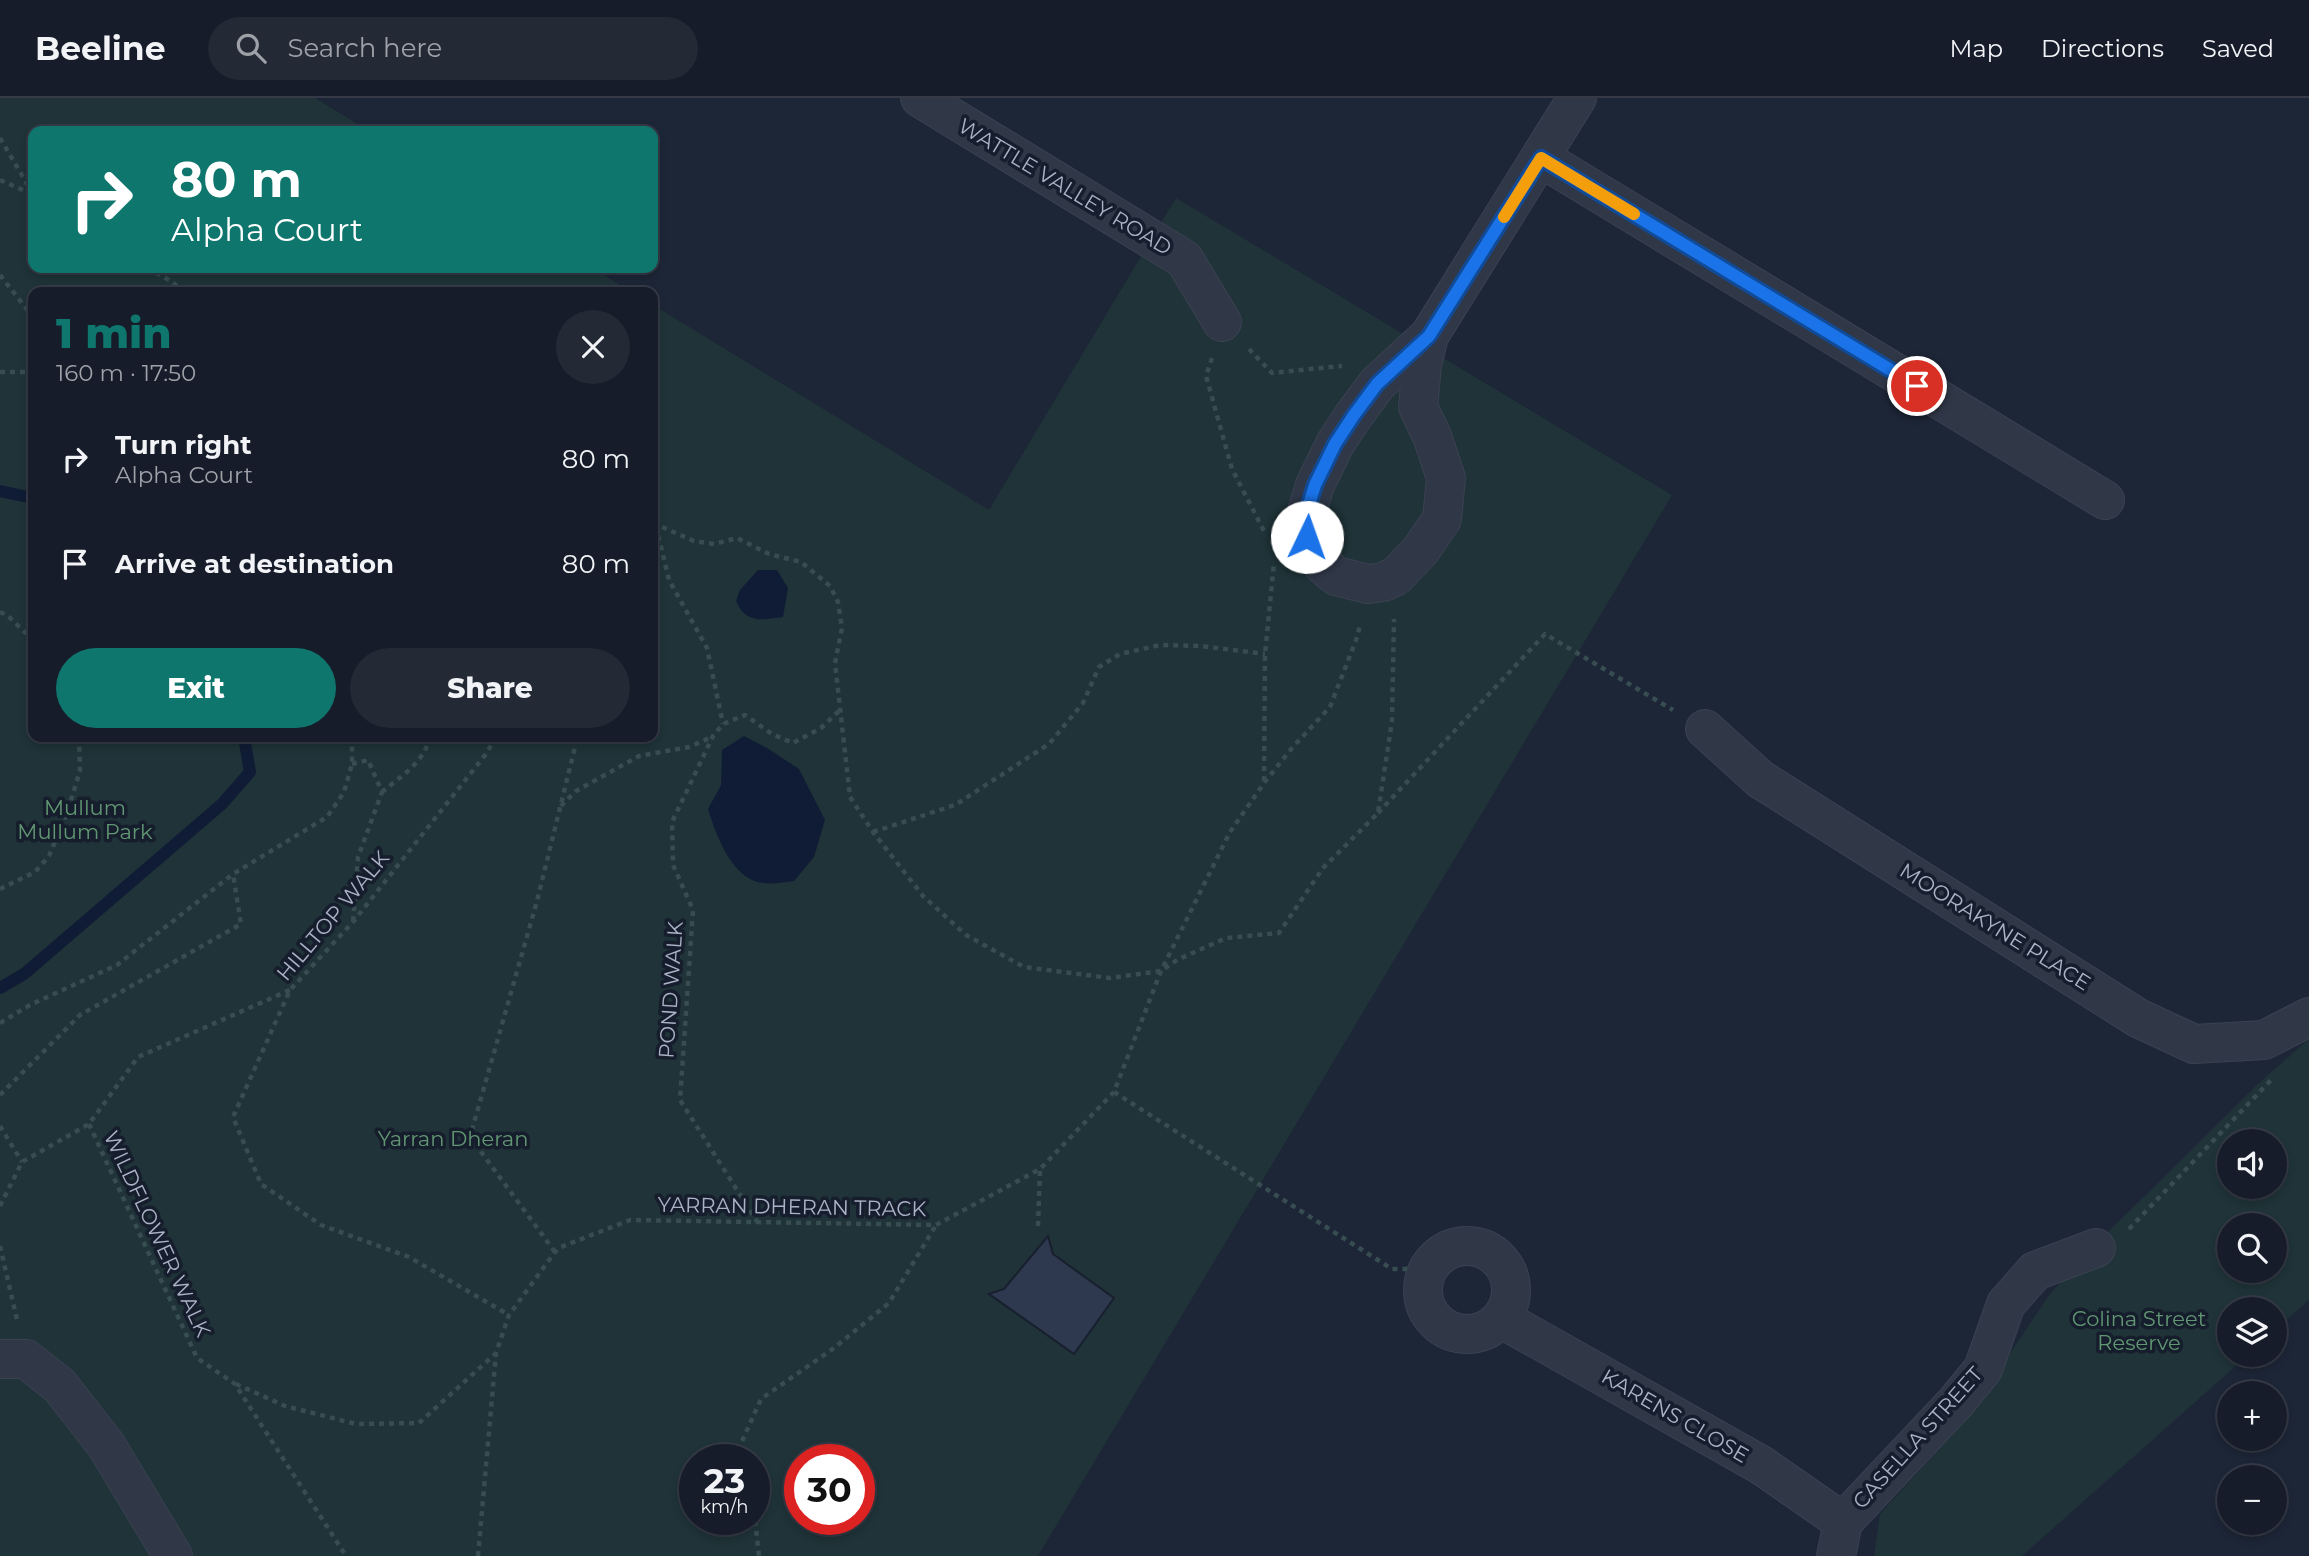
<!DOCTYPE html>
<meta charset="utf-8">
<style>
body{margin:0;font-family:Montserrat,sans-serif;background:#232935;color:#f1f3f6;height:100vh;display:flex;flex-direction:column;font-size:26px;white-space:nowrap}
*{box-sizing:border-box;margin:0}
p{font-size:23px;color:#9ea1a8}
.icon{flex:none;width:38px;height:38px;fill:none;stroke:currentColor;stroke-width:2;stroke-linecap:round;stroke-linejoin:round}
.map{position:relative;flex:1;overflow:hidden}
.sheet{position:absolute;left:28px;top:189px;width:630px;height:455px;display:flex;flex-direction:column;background:#161c29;border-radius:14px;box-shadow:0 4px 10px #0003,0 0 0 2px #353a46}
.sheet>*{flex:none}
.banner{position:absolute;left:28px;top:28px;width:630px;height:147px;border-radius:14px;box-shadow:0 4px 10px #0003,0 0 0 2px #353a46;background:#0f766e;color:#fff;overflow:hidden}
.controls{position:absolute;left:2217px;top:1031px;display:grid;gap:14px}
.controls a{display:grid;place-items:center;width:70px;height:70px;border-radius:50%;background:#161c29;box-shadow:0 4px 10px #0003,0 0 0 2px #353a46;font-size:35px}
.speed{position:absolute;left:679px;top:1346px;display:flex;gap:14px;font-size:35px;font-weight:700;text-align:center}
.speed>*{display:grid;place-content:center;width:91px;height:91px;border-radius:50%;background:#161c29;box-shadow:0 4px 10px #0003,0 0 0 2px #353a46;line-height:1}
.speed small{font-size:18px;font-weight:400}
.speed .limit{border:10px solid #d22;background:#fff;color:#111}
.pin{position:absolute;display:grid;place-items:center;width:60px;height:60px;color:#fff;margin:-30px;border:4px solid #fff;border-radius:50%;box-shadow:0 2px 7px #0007}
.me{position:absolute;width:77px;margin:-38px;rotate:3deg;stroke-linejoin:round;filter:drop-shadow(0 0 5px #0008)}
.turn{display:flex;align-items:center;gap:24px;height:147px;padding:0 28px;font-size:32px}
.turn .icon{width:91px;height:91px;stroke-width:2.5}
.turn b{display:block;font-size:49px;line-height:60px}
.round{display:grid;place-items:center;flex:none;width:74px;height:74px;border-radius:37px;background:#232935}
.summary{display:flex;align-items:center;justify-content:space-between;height:119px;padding:0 28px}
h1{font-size:42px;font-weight:800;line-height:52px;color:#0f766e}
.action{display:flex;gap:14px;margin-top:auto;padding:14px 28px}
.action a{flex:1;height:80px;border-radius:42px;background:#0f766e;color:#fff;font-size:28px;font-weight:800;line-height:80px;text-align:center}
.action a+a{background:#232935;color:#f1f3f6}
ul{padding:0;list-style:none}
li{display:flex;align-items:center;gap:21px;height:105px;padding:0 28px}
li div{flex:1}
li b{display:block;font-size:26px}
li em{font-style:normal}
header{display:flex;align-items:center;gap:42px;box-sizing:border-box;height:98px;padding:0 35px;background:#161c29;border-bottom:2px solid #353a46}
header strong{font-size:33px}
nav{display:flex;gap:38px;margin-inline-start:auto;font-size:24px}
.search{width:490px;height:63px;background:#232935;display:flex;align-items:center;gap:18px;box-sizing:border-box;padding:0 24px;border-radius:38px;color:#9ea1a8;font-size:26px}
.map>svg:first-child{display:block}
.green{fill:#1f3338;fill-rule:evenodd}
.water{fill:#101c35}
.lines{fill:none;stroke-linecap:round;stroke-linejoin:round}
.stream{stroke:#101c35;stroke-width:12}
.building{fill:#2e394f;stroke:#181f2e;stroke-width:2}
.minor-casing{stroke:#3a4151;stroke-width:40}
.path{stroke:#374d51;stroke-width:4.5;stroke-dasharray:5 5;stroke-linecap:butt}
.minor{stroke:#303848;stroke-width:38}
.route-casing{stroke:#114b97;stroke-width:18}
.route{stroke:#1a73e8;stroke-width:12}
.slow{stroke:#f59e0b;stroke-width:12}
.labels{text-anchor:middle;stroke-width:7;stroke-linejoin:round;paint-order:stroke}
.street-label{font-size:21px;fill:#aab2c5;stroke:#161d2c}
.park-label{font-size:21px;fill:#609772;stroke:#161d2c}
</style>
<header>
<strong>Beeline</strong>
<div class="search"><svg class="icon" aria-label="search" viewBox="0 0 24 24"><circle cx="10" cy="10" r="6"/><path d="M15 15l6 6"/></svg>Search here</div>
<nav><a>Map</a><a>Directions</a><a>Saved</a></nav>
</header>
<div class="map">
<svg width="2309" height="1458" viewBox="0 0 2309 1458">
<rect width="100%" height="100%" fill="#1d2637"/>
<g class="green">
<path d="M 0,0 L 315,0 L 369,33 L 33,33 L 33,170 L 592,170 L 632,194 L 33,194 L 33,639 L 653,639 L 653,207 L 989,412 L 1176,100 L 1672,397 L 1038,1458 L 0,1458 ZM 695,1362 L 754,1362 L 754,1421 L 695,1421 ZM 800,1362 L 859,1362 L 859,1421 L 800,1421 Z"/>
<path d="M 2309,941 L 2309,1202 L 2275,1232 L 2275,1211 L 2230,1211 L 2230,1256 L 2248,1257 L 2022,1458 L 1874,1458 L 1880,1416 L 1963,1325 L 2050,1196 L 2104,1138 L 2259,985 ZM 2230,1043 L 2275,1043 L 2275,1088 L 2230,1088 ZM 2230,1127 L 2275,1127 L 2275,1172 L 2230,1172 Z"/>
</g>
<g class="water">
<path d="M 758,472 L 777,472 L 788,490 L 783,519 C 762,522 746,526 736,503 L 740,492 Z"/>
<path d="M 744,638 L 767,650 L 799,671 L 825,722 L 814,759 L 794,783 C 780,785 763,788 750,781 C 728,769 715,734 708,711 L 721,687 L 722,652 Z"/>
</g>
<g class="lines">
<g class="stream">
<polyline points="0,393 33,400"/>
<polyline points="0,890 24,876 222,706 250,674 244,639"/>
</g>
</g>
<polygon class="building" points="1048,1138 1053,1156 1114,1200 1074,1256 989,1196 1004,1191"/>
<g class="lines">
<defs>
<g id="minor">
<polyline points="920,0 1184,161 1222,224"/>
<polyline points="1541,60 2105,402"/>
<polyline points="1429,238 1422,267 1418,309 1432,338 1446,380 1442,421 1420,453 1396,478 1383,484 1368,486 1336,478 1323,467 1312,452 1304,423 1315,387 1335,346 1354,317 1377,286 1429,238 1577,0"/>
<polyline points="1705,631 1760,681 2138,920 2194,946 2264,942 2309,919"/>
<circle cx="1467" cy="1192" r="44"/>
<polyline points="1502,1221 1761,1367 1843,1424"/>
<polyline points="0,1261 26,1261 60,1288 106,1347 173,1458"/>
<polyline points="1836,1458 1843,1424 1956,1304 1983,1271 2006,1206 2035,1173 2096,1150"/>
</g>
</defs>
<use href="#minor" class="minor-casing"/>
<g class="path">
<polyline points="0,40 33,96"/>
<polyline points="0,82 32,96"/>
<polyline points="147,170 171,183 184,194"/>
<polyline points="0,177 33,219"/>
<polyline points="1249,251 1272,275 1342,268"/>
<polyline points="1212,260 1206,278 1232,371 1265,435"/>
<polyline points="0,274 33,274"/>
<polyline points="653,425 694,443 714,446 737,440 769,456 801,464 830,488 838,504 842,530 835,565 850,699 873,734 923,798 966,837 1024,869 1110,880 1161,873 1177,862 1226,840 1279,835 1323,770 1378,715 1392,623 1394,521"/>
<polyline points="656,428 669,482 707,550 723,626"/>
<polyline points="0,514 7,517 33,542"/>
<polyline points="496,639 486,656 353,824 290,892 233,1019 261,1086 321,1127 409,1159 509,1217"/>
<polyline points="352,666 368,662 382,694 358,759 353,824"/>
<polyline points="1264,683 1265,556 1274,465"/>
<path d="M 382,694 C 399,680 427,662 429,639"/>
<polyline points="561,708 576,693 639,658 689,649 712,639"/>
<polyline points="1378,715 1545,536 1673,612"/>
<polyline points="873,734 955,707 1049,646 1083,605 1099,569 1120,556 1160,547 1201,548 1265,556"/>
<polyline points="0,791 35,774 49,758 67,715 80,673 79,639"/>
<polyline points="0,925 30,907 117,867 233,776 327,719 344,694 352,666 352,639"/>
<polyline points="1114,994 1392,1171 1428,1171"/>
<polyline points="0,997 80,917 241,826 233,776"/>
<polyline points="89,1026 197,1260 235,1286 346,1458"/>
<polyline points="0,1028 22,1064"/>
<polyline points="0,1108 22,1064 89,1026 138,959 290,892"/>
<polyline points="758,1125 680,1002 693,812 673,767 672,724 713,638 723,626 745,617 772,636 793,645 821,630 840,612"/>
<polyline points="1038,1128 1040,1072"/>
<polyline points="2129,1131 2273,980"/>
<polyline points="0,1148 17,1222"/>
<polyline points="555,1154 470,1039 537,803 575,649 574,639"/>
<polyline points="236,1286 285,1308 356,1326 419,1325 495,1256"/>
<polyline points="742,1362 739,1350 761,1301 834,1250 889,1205 936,1127"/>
<polyline points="754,1413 759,1458"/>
<polyline points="478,1458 496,1255 509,1217 555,1154 561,1149 630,1122 936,1127 1040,1071 1114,994 1161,873 1230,734 1264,685 1292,650 1330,609 1358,537 1360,525"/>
</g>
<use href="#minor" class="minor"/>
</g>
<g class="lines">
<defs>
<polyline id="route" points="1307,439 1304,423 1315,387 1335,346 1354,317 1377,286 1429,238 1541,60 1917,288"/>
</defs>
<use href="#route" class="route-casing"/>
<use href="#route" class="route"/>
<polyline class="slow" points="1504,119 1541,60 1634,116"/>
</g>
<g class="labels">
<g class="street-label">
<text transform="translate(1065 89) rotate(31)" y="7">WATTLE VALLEY ROAD</text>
<text transform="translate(333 818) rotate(-50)" y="7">HILLTOP WALK</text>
<text transform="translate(1995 829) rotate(32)" y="7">MOORAKYNE PLACE</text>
<text transform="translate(671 892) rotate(-86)" y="7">POND WALK</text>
<text transform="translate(792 1109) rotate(1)" y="7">YARRAN DHERAN TRACK</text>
<text transform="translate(157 1136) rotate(65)" y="7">WILDFLOWER WALK</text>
<text transform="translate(1675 1318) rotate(30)" y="7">KARENS CLOSE</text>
<text transform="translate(1918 1340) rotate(-48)" y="7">CASELLA STREET</text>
</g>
<g class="park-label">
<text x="85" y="717">Mullum<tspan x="85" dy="24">Mullum Park</tspan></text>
<text x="453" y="1048">Yarran Dheran</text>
<text x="2139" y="1228">Colina Street<tspan x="2139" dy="24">Reserve</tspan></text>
</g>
</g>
</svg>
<div class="controls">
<a><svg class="icon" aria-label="sound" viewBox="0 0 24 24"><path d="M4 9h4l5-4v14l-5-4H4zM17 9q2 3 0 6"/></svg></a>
<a><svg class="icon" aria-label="search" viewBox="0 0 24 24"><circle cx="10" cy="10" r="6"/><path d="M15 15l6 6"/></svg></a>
<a><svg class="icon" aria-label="layers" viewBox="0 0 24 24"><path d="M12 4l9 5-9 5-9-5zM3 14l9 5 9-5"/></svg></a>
<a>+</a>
<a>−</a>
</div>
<div class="speed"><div>23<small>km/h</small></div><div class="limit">30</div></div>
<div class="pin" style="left:1917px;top:288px;background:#d93025"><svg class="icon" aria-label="arrive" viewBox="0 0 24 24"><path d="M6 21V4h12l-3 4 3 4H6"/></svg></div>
<svg class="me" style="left:1307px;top:439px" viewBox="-20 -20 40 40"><circle r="19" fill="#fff"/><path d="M0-13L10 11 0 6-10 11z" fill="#1a73e8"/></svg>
<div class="banner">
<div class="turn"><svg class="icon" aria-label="right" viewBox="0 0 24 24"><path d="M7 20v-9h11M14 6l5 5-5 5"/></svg><div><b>80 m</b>Alpha Court</div></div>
</div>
<section class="sheet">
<div class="summary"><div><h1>1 min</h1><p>160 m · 17:50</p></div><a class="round"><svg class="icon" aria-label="close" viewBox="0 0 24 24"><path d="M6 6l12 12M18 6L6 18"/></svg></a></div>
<ul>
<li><svg class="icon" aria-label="right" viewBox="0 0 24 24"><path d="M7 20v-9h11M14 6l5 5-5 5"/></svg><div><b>Turn right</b><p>Alpha Court</p></div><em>80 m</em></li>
<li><svg class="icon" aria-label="arrive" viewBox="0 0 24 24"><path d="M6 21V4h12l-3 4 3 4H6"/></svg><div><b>Arrive at destination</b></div><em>80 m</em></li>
</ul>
<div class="action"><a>Exit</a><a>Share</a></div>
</section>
</div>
